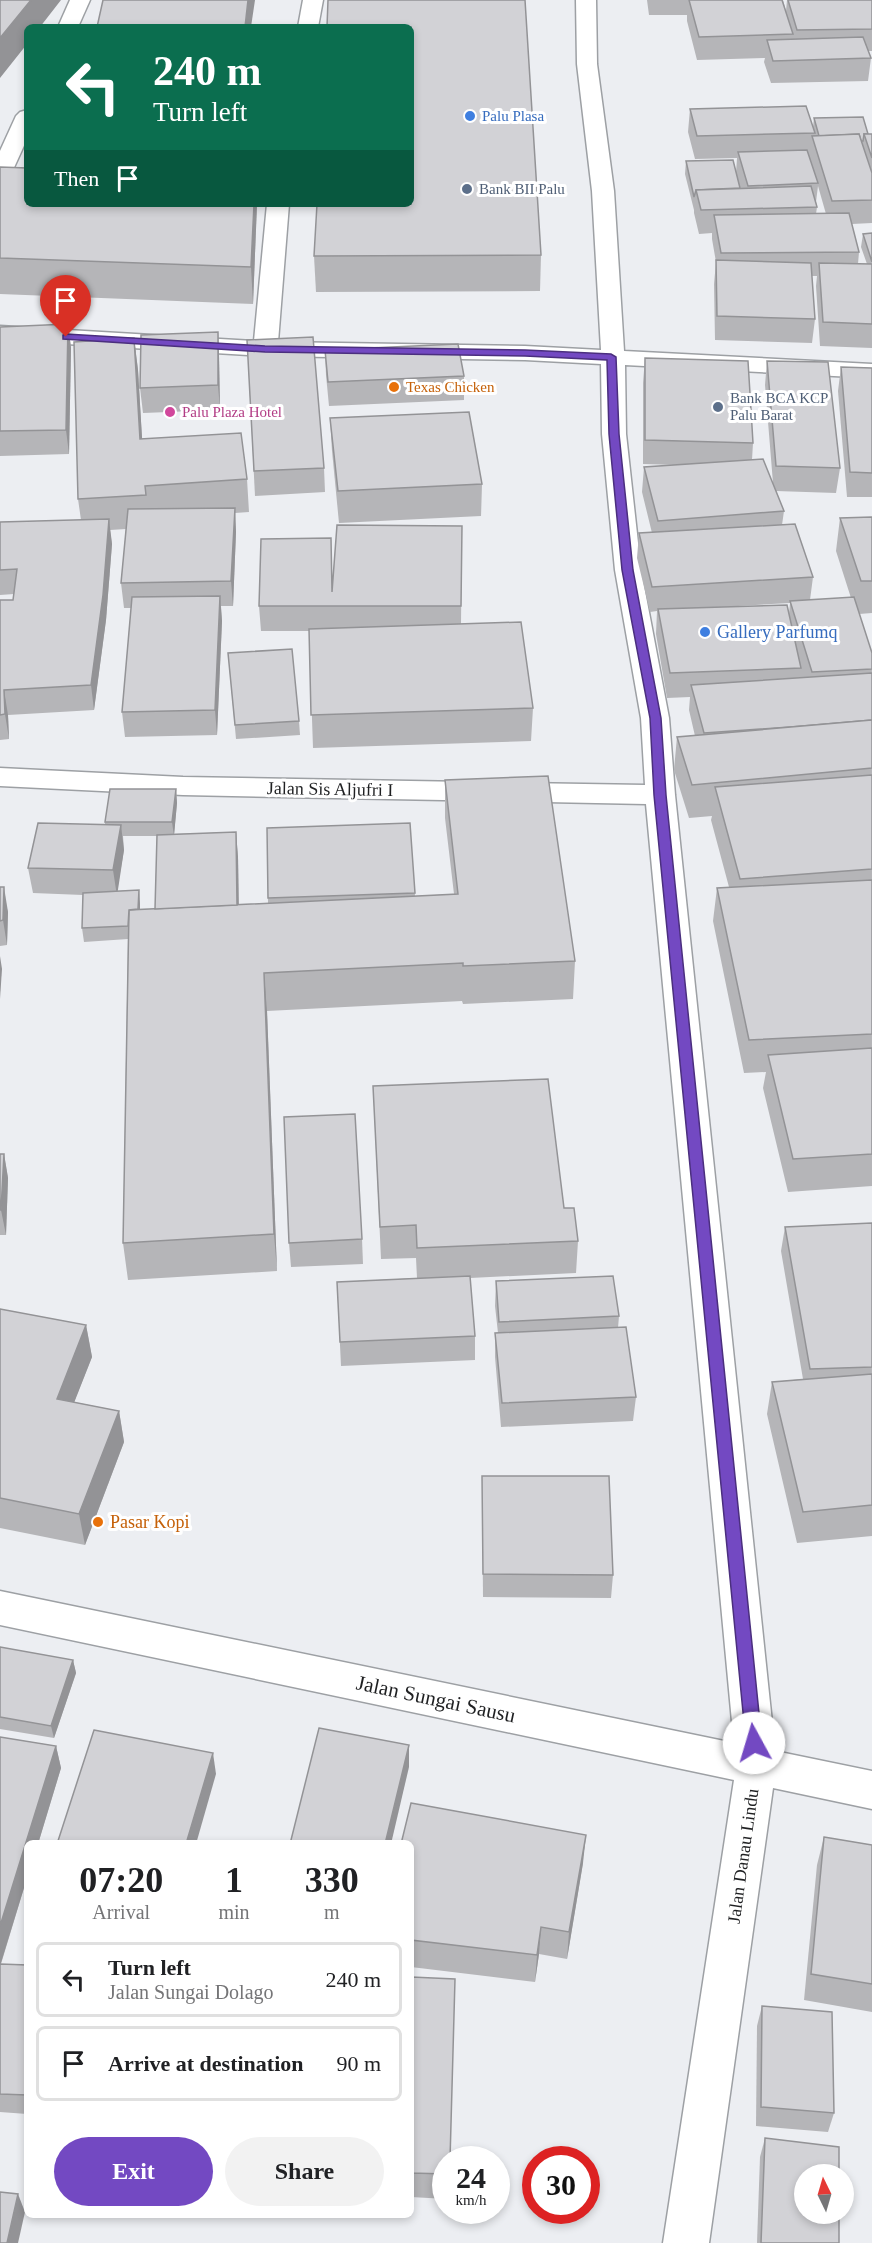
<!DOCTYPE html>
<style>
body{margin:0;font-family:"Times New Roman",serif;background:#f2f2f2;color:#202124;height:100vh;display:flex;flex-direction:column;font-size:22px;white-space:nowrap}
*{box-sizing:border-box;margin:0}
p{font-size:20px;color:#757577}
.icon{flex:none;width:33px;height:33px;fill:none;stroke:currentColor;stroke-width:2;stroke-linecap:round;stroke-linejoin:round}
.map{position:relative;flex:1;overflow:hidden}
.panel{position:absolute;left:24px;top:1840px;width:390px;height:378px;display:flex;flex-direction:column;background:#fff;border-radius:9px;box-shadow:0 3px 9px #0003}
.panel>*{flex:none}
.banner{position:absolute;left:24px;top:24px;width:390px;height:183px;border-radius:9px;box-shadow:0 3px 9px #0003;background:#0b6e4f;color:#fff;overflow:hidden}
.needle{width:39px;rotate:355deg}
.controls{position:absolute;left:794px;top:2164px;display:grid;gap:12px}
.controls a{display:grid;place-items:center;width:60px;height:60px;border-radius:50%;background:#fff;box-shadow:0 3px 9px #0003;font-size:30px}
.speed{position:absolute;left:432px;top:2146px;display:flex;gap:12px;font-size:30px;font-weight:700;text-align:center}
.speed>*{display:grid;place-content:center;width:78px;height:78px;border-radius:50%;background:#fff;box-shadow:0 3px 9px #0003;line-height:1}
.speed small{font-size:15px;font-weight:400}
.speed .limit{border:9px solid #d22;background:#fff;color:#111}
.pin{position:absolute;display:grid;place-items:center;width:51px;height:51px;color:#fff;margin:-62px -26px;border-radius:50% 50% 50% 0;rotate:-45deg;box-shadow:0 0 6px #0007}
.pin .icon{rotate:45deg}
.me{position:absolute;width:66px;margin:-33px;rotate:354deg;stroke-linejoin:round;filter:drop-shadow(0 0 4px #0008)}
.turn{display:flex;align-items:center;gap:21px;height:126px;padding:0 30px;font-size:27px}
.turn .icon{width:78px;height:78px;stroke-width:2.5}
.turn b{display:block;font-size:42px;line-height:51px}
.then{display:flex;align-items:center;height:57px;padding:0 30px;background:#0003;gap:12px;font-size:22px}
.eta{display:flex;justify-content:space-evenly;align-items:center;height:102px;text-align:center}
.eta b{font-size:36px;font-weight:700;line-height:42px}
.cta{display:flex;gap:12px;margin-top:auto;padding:12px 30px}
.cta a{flex:1;height:69px;border-radius:36px;background:#7349c2;color:#fff;font-size:24px;font-weight:700;line-height:69px;text-align:center}
.cta a+a{background:#f2f2f2;color:#202124}
ul{padding:0;list-style:none}
li{display:flex;align-items:center;gap:18px;height:75px;margin:0 12px 9px;padding:0 18px;border:3px solid #e0e0e0;border-radius:9px}
li div{flex:1}
li b{display:block;font-size:22px}
li em{font-style:normal}
.map>svg:first-child{display:block}
.lines{fill:none;stroke-linecap:round;stroke-linejoin:round}
.minor-casing{stroke:#9da0a4;stroke-width:3}
.minor{fill:#fff;fill-rule:evenodd}
.wall{fill:#b5b5b8;fill-rule:evenodd}
.shaded-wall{fill:#939396}
.building{fill:#d2d2d6;stroke:#939396;stroke-width:1.5}
.route{fill:#7349c2;stroke:#4b2f7e;stroke-width:1.5}
.shop-dot{fill:#3f7fe0;stroke:#fff;stroke-width:2}
.service-dot{fill:#5c6f8a;stroke:#fff;stroke-width:2}
.food-dot{fill:#e8710a;stroke:#fff;stroke-width:2}
.hotel-dot{fill:#d1479c;stroke:#fff;stroke-width:2}
.labels{text-anchor:middle;stroke-width:6;stroke-linejoin:round;paint-order:stroke}
.far-shop-label{font-size:15px;fill:#366cbe;stroke:#fff;text-anchor:start}
.far-service-label{font-size:15px;fill:#4e5e75;stroke:#fff;text-anchor:start}
.far-food-label{font-size:15px;fill:#c56008;stroke:#fff;text-anchor:start}
.far-hotel-label{font-size:15px;fill:#b23c85;stroke:#fff;text-anchor:start}
.shop-label{font-size:18px;fill:#366cbe;stroke:#fff;text-anchor:start}
.street-label{font-size:18px;fill:#1f2022;stroke:#fff}
.food-label{font-size:18px;fill:#c56008;stroke:#fff;text-anchor:start}
.near-street-label{font-size:21px;fill:#1f2022;stroke:#fff}
</style>
<div class="map">
<svg width="872" height="2243" viewBox="0 0 872 2243">
<rect width="100%" height="100%" fill="#eceef2"/>
<g class="lines">
<defs>
<g id="minor">
<polygon points="70,0 90,0 78,27 58,27"/>
<polygon points="303,0 323,0 318,27 298,27"/>
<polygon points="576,0 596,0 597,64 614,191 624,351 872,364 872,378 625,365 626,434 641,570 669,718 675,795 775,1751 872,1771 872,1809 773,1788 709,2243 663,2243 734,1780 0,1625 0,1591 734,1743 646,804 183,795 0,786 0,768 183,777 645,785 641,718 615,570 602,434 601,364 525,360 265,356 0,340 0,326 254,341 267,204 289,204 278,342 525,346 601,350 592,191 577,64"/>
<polygon points="27,110 27,139 12,172 9,177 0,178 0,151 16,116 20,112"/>
</g>
</defs>
<use href="#minor" class="minor-casing"/>
<use href="#minor" class="minor"/>
</g>
<g class="wall">
<polygon points="647,0 783,0 786,11 787,0 872,0 872,51 868,51 871,58 868,81 771,83 764,62 765,58 697,60 687,21 687,15 649,15"/>
<path d="M 690,109 L 813,127 L 814,118 L 868,134 L 872,134 L 872,223 L 852,224 L 859,252 L 858,264 L 867,264 L 861,247 L 863,234 L 872,233 L 872,348 L 820,346 L 816,286 L 817,276 L 812,276 L 815,319 L 812,343 L 715,340 L 714,284 L 716,262 L 712,239 L 712,233 L 699,234 L 694,213 L 694,210 L 685,174 L 686,161 L 736,173 L 737,158 L 695,159 L 688,132 ZM 818,186 L 826,214 L 816,214 L 817,207 L 816,202 Z"/>
<polygon points="0,167 257,204 253,304 0,294"/>
<polygon points="541,255 540,291 316,292 314,256"/>
<polygon points="68,324 71,348 69,454 0,456 0,327"/>
<polygon points="218,332 219,356 220,410 143,413 140,388"/>
<polygon points="134,338 138,370 142,439 247,479 249,512 235,513 236,532 233,606 221,606 222,621 217,735 125,737 122,712 131,608 124,608 121,583 126,529 110,530 112,544 106,620 94,710 8,715 9,739 0,740 0,600 13,600 14,594 0,595 0,522 81,520 78,499"/>
<polygon points="247,340 324,468 325,492 255,496"/>
<polygon points="325,350 464,376 464,400 329,406 326,375"/>
<path d="M 645,358 L 753,443 L 752,460 L 773,483 L 765,385 L 767,361 L 840,468 L 836,493 L 776,491 L 784,511 L 782,525 L 813,577 L 810,600 L 851,598 L 836,551 L 840,518 L 872,517 L 872,613 L 859,614 L 872,653 L 872,1186 L 788,1192 L 763,1088 L 766,1072 L 744,1073 L 713,921 L 717,888 L 729,887 L 711,820 L 712,816 L 689,818 L 674,770 L 677,737 L 695,736 L 689,710 L 690,697 L 667,698 L 656,634 L 657,611 L 650,612 L 637,558 L 639,533 L 652,533 L 642,492 L 644,467 L 677,465 L 643,464 L 643,383 ZM 790,603 L 789,614 L 738,606 Z"/>
<polygon points="841,367 872,368 872,497 847,497 838,391"/>
<polygon points="330,418 482,484 481,516 339,523 332,451"/>
<polygon points="462,526 461,624 533,708 531,741 313,748 309,631 261,631 259,606 332,587"/>
<polygon points="228,653 299,721 300,735 236,739"/>
<path d="M 445,780 L 575,961 L 573,999 L 463,1004 L 462,1001 L 267,1011 L 277,1271 L 128,1280 L 123,1243 L 128,939 L 84,942 L 82,928 L 83,895 L 33,893 L 28,868 L 105,825 L 105,822 L 176,789 L 177,803 L 174,834 L 236,832 L 238,857 L 239,905 L 268,903 L 267,828 L 410,823 L 415,896 L 454,894 L 445,818 ZM 123,836 L 157,836 L 155,909 L 140,909 L 139,890 L 117,891 L 124,850 Z"/>
<polygon points="0,887 8,912 7,945 0,946"/>
<polygon points="373,1086 564,1208 578,1241 576,1273 470,1278 475,1336 475,1360 341,1366 337,1282 417,1278 416,1258 381,1259"/>
<polygon points="0,1154 4,1154 8,1178 6,1235 0,1235"/>
<polygon points="872,1223 872,1536 797,1543 767,1414 772,1382 803,1379 781,1251 785,1227"/>
<polygon points="362,1239 363,1264 291,1267 289,1243"/>
<polygon points="496,1281 619,1316 618,1328 636,1397 633,1421 501,1427 495,1357 495,1333 498,1333 495,1306"/>
<polygon points="0,1309 86,1325 92,1357 74,1402 119,1411 124,1442 85,1545 0,1528"/>
<polygon points="482,1476 613,1575 611,1598 483,1597"/>
<polygon points="0,1648 73,1660 76,1673 54,1738 0,1729"/>
<polygon points="0,1737 56,1746 61,1768 38,1844 27,1844 27,1878 1,1964 27,1965 27,2114 0,2112"/>
<polygon points="824,1837 872,1845 872,2012 804,2000 817,1865"/>
<polygon points="411,1844 583,1863 567,1959 539,1954 535,1982 411,1967"/>
<polygon points="411,1977 446,2160 446,2199 411,2197"/>
<polygon points="762,2006 834,2113 828,2132 756,2126 757,2026"/>
<polygon points="765,2138 839,2243 757,2243 760,2157"/>
</g>
<g class="shaded-wall">
<polygon points="31,0 61,0 40,27 27,27 27,44 0,78 0,38"/>
<polygon points="248,0 255,0 251,27 245,27"/>
<polygon points="254,204 257,204 253,304 251,267"/>
<polygon points="68,324 71,348 69,454 66,430"/>
<polygon points="218,332 219,356 220,410 218,385"/>
<polygon points="134,338 138,370 144,471 140,439"/>
<polygon points="235,508 236,532 233,606 231,581"/>
<polygon points="109,519 112,544 106,620 94,710 91,685"/>
<polygon points="220,596 222,621 217,735 215,710"/>
<polygon points="4,690 8,715 9,739 5,714"/>
<polygon points="176,789 177,803 174,836 172,822"/>
<polygon points="121,825 124,850 117,896 113,870"/>
<polygon points="236,832 238,857 239,933 237,908"/>
<polygon points="4,887 8,912 7,945 3,920"/>
<polygon points="139,890 140,904 140,939 138,925"/>
<polygon points="0,956 2,969 0,999"/>
<polygon points="264,973 267,1011 277,1271 274,1234"/>
<polygon points="4,1154 8,1178 6,1235 1,1210"/>
<polygon points="86,1325 92,1357 63,1431 57,1399"/>
<polygon points="119,1411 124,1442 85,1545 79,1514"/>
<polygon points="73,1660 76,1673 54,1738 51,1726"/>
<polygon points="409,1745 409,1767 391,1844 385,1844"/>
<polygon points="56,1746 61,1768 38,1844 27,1844 27,1878 0,1966 0,1926"/>
<polygon points="213,1753 216,1774 196,1844 186,1844"/>
<polygon points="586,1835 583,1863 567,1959 569,1932"/>
<polygon points="541,1927 539,1954 535,1982 537,1955"/>
<polygon points="18,2194 25,2212 18,2243 7,2243"/>
</g>
<g class="building">
<polygon points="0,0 31,0 0,38"/>
<polygon points="103,0 248,0 245,27 97,27"/>
<polygon points="328,0 525,0 541,255 314,256 317,204 411,204 411,27 327,27"/>
<polygon points="689,0 782,0 793,34 699,37"/>
<polygon points="788,0 872,0 872,29 797,30"/>
<polygon points="863,37 871,58 773,61 767,40"/>
<polygon points="806,106 815,133 697,136 690,109"/>
<polygon points="863,117 868,134 864,134 863,141 861,141 859,134 819,136 814,118"/>
<polygon points="859,134 872,173 872,200 832,201 812,136"/>
<polygon points="864,134 872,134 872,158"/>
<polygon points="807,150 818,183 748,186 738,152"/>
<polygon points="733,160 740,188 696,190 694,197 686,161"/>
<polygon points="0,167 27,168 27,204 254,204 251,267 0,258"/>
<polygon points="811,186 817,207 701,210 696,190"/>
<polygon points="849,213 859,252 721,253 714,215"/>
<polygon points="872,233 872,262 863,234"/>
<polygon points="716,260 811,263 815,319 717,316"/>
<polygon points="819,263 872,264 872,324 823,322"/>
<polygon points="68,324 66,430 0,431 0,327"/>
<polygon points="218,332 218,385 140,388 141,335"/>
<polygon points="313,337 324,468 254,471 247,340"/>
<polygon points="134,338 140,439 241,433 247,479 145,486 146,495 78,499 74,342"/>
<polygon points="458,344 464,376 328,382 325,350"/>
<polygon points="645,358 748,361 753,443 645,440"/>
<polygon points="767,361 828,362 840,468 776,466"/>
<polygon points="841,367 872,368 872,473 850,472"/>
<polygon points="469,412 482,484 338,491 330,418"/>
<polygon points="763,459 784,511 658,521 644,467"/>
<polygon points="235,508 231,581 121,583 128,509"/>
<polygon points="872,517 872,581 861,581 840,518"/>
<polygon points="109,519 103,595 91,685 4,690 5,714 0,715 0,600 13,600 17,569 0,570 0,522"/>
<polygon points="795,524 813,577 652,587 639,533"/>
<polygon points="337,525 462,526 461,606 259,606 261,539 331,538 332,592"/>
<polygon points="220,596 215,710 122,712 132,597"/>
<polygon points="854,597 872,653 872,669 812,672 790,601"/>
<polygon points="787,605 801,668 670,673 658,609"/>
<polygon points="521,622 533,708 311,715 309,629"/>
<polygon points="292,649 299,721 235,725 228,653"/>
<polygon points="872,673 872,720 790,727 704,733 691,685"/>
<polygon points="872,720 872,768 692,785 677,737"/>
<polygon points="872,775 872,869 740,879 715,787"/>
<polygon points="548,776 575,961 463,966 463,963 264,973 274,1234 123,1243 129,910 458,894 445,780"/>
<polygon points="110,789 176,789 172,822 105,822"/>
<polygon points="38,823 121,825 113,870 28,868"/>
<polygon points="410,823 415,893 268,898 267,828"/>
<polygon points="236,832 237,905 155,909 157,835"/>
<polygon points="872,880 872,1034 749,1040 717,888"/>
<polygon points="0,887 4,887 3,920 0,921"/>
<polygon points="139,890 138,909 129,910 128,926 82,928 83,893"/>
<polygon points="872,1048 872,1154 793,1159 768,1055"/>
<polygon points="548,1079 564,1208 574,1208 578,1241 417,1248 416,1225 380,1227 373,1086"/>
<polygon points="355,1114 362,1239 289,1243 284,1117"/>
<polygon points="0,1154 4,1154 1,1210 0,1210"/>
<polygon points="872,1223 872,1367 810,1369 785,1227"/>
<polygon points="470,1276 475,1336 340,1342 337,1282"/>
<polygon points="613,1276 619,1316 499,1322 496,1281"/>
<polygon points="0,1309 86,1325 57,1399 119,1411 79,1514 0,1498"/>
<polygon points="626,1327 636,1397 502,1403 495,1333"/>
<polygon points="872,1374 872,1505 803,1512 772,1382"/>
<polygon points="482,1476 609,1476 613,1575 483,1574"/>
<polygon points="0,1647 73,1660 51,1726 0,1717"/>
<polygon points="319,1728 409,1745 385,1844 290,1844"/>
<polygon points="94,1730 213,1753 186,1844 57,1844"/>
<polygon points="0,1737 56,1746 0,1926"/>
<polygon points="411,1803 586,1835 569,1932 541,1927 537,1955 411,1940 411,1844 401,1844"/>
<polygon points="824,1837 872,1845 872,1984 811,1974"/>
<polygon points="0,1964 27,1965 27,2095 0,2094"/>
<polygon points="411,1977 455,1979 450,2160 446,2160 446,2174 411,2173"/>
<polygon points="762,2006 832,2012 834,2113 761,2107"/>
<polygon points="765,2138 839,2147 839,2175 804,2175 804,2214 839,2214 839,2243 761,2243"/>
<polygon points="0,2192 18,2194 7,2243 0,2243"/>
</g>
<polygon class="route" points="66,334 265,346 525,350 611,354 616,357 619,434 633,570 661,718 666,795 762,1743 760,1748 754,1750 748,1748 746,1743 654,795 650,718 622,570 609,434 607,360 525,356 265,352 63,339 63,335"/>
<g class="shop-dot">
<circle cx="470" cy="116" r="6"/>
<circle cx="705" cy="632" r="6"/>
</g>
<g class="service-dot">
<circle cx="467" cy="189" r="6"/>
<circle cx="718" cy="407" r="6"/>
</g>
<g class="food-dot">
<circle cx="394" cy="387" r="6"/>
<circle cx="98" cy="1522" r="6"/>
</g>
<circle class="hotel-dot" cx="170" cy="412" r="6"/>
<g class="labels">
<g class="far-shop-label">
<text x="482" y="121">Palu Plasa</text>
</g>
<g class="far-service-label">
<text x="479" y="194">Bank BII Palu</text>
<text x="730" y="403">Bank BCA KCP<tspan x="730" dy="17">Palu Barat</tspan></text>
</g>
<g class="far-food-label">
<text x="406" y="392">Texas Chicken</text>
</g>
<g class="far-hotel-label">
<text x="182" y="417">Palu Plaza Hotel</text>
</g>
<g class="shop-label">
<text x="717" y="638">Gallery Parfumq</text>
</g>
<g class="street-label">
<text transform="translate(330 789) rotate(1)" y="6">Jalan Sis Aljufri I</text>
<text transform="translate(743 1856) rotate(-82)" y="6">Jalan Danau Lindu</text>
</g>
<g class="food-label">
<text x="110" y="1528">Pasar Kopi</text>
</g>
<g class="near-street-label">
<text transform="translate(436 1699) rotate(12)" y="7">Jalan Sungai Sausu</text>
</g>
</g>
</svg>
<div class="controls">
<a><svg class="needle" viewBox="-14 -14 28 28"><path d="M0-13l5 13h-10z" fill="#e53935"/><path d="M0 13l5-13h-10z" fill="#757577"/></svg></a>
</div>
<div class="speed"><div>24<small>km/h</small></div><div class="limit">30</div></div>
<div class="pin" style="left:66px;top:337px;background:#d93025"><svg class="icon" aria-label="arrive" viewBox="0 0 24 24"><path d="M6 21V4h12l-3 4 3 4H6"/></svg></div>
<svg class="me" style="left:754px;top:1743px" viewBox="-20 -20 40 40"><circle r="19" fill="#fff"/><path d="M0-13L10 11 0 6-10 11z" fill="#7349c2"/></svg>
<div class="banner">
<div class="turn"><svg class="icon" aria-label="left" viewBox="0 0 24 24"><path d="M17 20v-9H6M10 6l-5 5 5 5"/></svg><div><b>240 m</b>Turn left</div></div>
<div class="then">Then<svg class="icon" aria-label="arrive" viewBox="0 0 24 24"><path d="M6 21V4h12l-3 4 3 4H6"/></svg></div>
</div>
<section class="panel">
<div class="eta">
<div><b>07:20</b><p>Arrival</p></div>
<div><b>1</b><p>min</p></div>
<div><b>330</b><p>m</p></div>
</div>
<ul>
<li><svg class="icon" aria-label="left" viewBox="0 0 24 24"><path d="M17 20v-9H6M10 6l-5 5 5 5"/></svg><div><b>Turn left</b><p>Jalan Sungai Dolago</p></div><em>240 m</em></li>
<li><svg class="icon" aria-label="arrive" viewBox="0 0 24 24"><path d="M6 21V4h12l-3 4 3 4H6"/></svg><div><b>Arrive at destination</b></div><em>90 m</em></li>
</ul>
<div class="cta"><a>Exit</a><a>Share</a></div>
</section>
</div>
